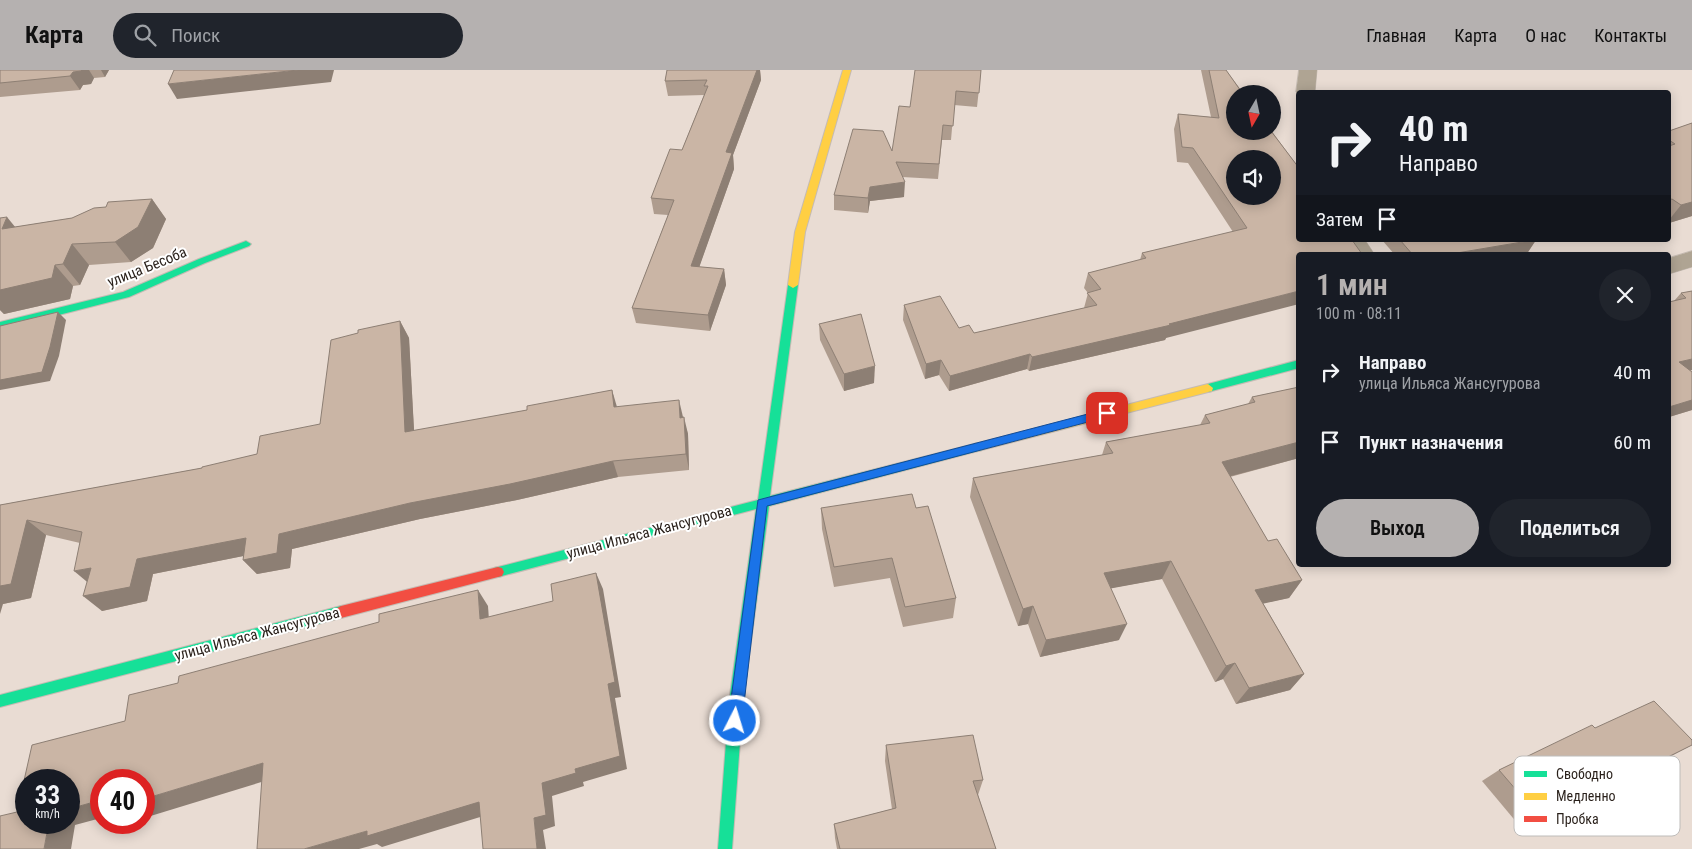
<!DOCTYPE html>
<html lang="ru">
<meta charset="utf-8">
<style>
body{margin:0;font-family:"Roboto Condensed",sans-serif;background:#20242c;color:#f1f3f6;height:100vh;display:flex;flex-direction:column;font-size:19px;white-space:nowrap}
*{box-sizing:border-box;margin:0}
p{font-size:16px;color:#9ea1a6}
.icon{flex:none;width:28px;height:28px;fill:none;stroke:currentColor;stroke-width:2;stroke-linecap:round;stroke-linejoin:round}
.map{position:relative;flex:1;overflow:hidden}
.details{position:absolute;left:1296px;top:182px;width:375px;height:315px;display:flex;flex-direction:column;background:#171b24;border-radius:5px;box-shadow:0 2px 12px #0003}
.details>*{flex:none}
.top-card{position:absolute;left:1296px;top:20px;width:375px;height:152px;border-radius:5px;box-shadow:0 2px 12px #0003;background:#171b24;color:#f1f3f6;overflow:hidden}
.needle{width:32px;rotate:189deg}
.fabs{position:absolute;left:1226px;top:15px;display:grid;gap:10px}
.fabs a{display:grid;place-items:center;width:55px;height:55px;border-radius:50%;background:#171b24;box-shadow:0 2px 12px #0003;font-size:25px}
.speed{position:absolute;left:15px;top:699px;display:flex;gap:10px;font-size:25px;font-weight:700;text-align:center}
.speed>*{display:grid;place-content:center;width:65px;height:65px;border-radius:50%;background:#171b24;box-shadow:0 2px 12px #0003;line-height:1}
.speed small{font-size:12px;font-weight:400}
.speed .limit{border:8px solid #d22;background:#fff;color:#111}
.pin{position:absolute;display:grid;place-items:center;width:42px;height:42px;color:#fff;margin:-21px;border-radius:10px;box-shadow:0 2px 8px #0006}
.me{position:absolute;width:55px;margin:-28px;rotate:5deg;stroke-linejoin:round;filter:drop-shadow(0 0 4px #0008)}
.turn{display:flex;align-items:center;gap:18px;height:105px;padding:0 20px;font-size:22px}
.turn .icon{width:65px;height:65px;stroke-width:2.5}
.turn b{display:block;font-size:35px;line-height:42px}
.then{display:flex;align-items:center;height:48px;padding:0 20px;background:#0003;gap:10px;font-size:19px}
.round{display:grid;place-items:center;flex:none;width:52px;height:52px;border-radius:26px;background:#20242c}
.summary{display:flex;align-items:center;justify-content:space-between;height:85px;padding:0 20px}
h1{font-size:30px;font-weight:600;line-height:38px;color:#b5b1b0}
.action{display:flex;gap:10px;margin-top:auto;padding:10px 20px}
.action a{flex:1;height:58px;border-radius:30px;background:#b5b1b0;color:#111;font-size:20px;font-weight:600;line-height:58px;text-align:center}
.action a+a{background:#20242c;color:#f1f3f6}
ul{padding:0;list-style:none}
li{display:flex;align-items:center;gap:15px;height:70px;padding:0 20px}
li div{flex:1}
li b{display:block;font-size:19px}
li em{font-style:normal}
header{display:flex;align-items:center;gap:30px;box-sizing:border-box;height:70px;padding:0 25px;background:#b5b1b0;color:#111}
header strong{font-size:24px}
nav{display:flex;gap:28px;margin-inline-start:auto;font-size:18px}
.search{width:350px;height:45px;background:#20242c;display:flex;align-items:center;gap:12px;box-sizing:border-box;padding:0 18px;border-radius:28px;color:#9ea1a6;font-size:19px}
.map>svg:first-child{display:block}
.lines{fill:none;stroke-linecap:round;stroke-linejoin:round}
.street-casing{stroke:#c5bbb3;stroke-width:1}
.fast-casing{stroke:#c5bbb3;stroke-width:2}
.slow-casing{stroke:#c5bbb3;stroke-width:2}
.jam-casing{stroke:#c5bbb3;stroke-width:2}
.street{fill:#afa493;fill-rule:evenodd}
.fast{fill:#16e098;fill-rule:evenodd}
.slow{fill:#ffcf43;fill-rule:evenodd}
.jam{fill:#f24e42;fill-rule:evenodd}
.wall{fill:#ae9c8e}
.shaded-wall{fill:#8d7f74}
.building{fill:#cab5a5;stroke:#8d7f74;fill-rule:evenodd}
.route{fill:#1a73e8;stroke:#114b97}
.labels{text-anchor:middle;stroke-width:4;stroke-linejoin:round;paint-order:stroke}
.street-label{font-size:15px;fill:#281f19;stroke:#fff}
.key{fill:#fff;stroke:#bebcba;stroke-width:1}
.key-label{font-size:14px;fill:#281f19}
</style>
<header>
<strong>Карта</strong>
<div class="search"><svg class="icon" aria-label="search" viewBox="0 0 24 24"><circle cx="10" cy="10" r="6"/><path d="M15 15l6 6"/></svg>Поиск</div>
<nav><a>Главная</a><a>Карта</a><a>О нас</a><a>Контакты</a></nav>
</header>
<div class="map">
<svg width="1692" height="779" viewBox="0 0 1692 779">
<rect width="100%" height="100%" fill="#e9dcd3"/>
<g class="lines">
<defs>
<g id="street">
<polygon points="1299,0 1317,0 1315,22 1299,22 1299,25 1296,22"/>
<polygon points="1342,170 1365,170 1375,185 1352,185"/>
<polygon points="1692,181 1692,197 1669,204 1669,188"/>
</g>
<g id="fast">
<polygon points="246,171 251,174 249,176 205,193 129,227 0,260 0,252 123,222 199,189"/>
<polygon points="793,212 798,215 770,426 978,373 982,374 984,377 982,380 978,381 769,436 743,632 732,779 718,779 729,632 756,439 498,507 494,506 492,502 494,498 498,497 758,430 788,215"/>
<polygon points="1299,290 1299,298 1208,322 1203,318 1208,314"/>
<polygon points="341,536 345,538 347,542 345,546 341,548 0,637 0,625"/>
</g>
<g id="slow">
<polygon points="843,0 851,0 805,162 798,215 793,218 788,215 795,162"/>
<polygon points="1208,314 1213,318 1212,321 978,381 974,380 972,377 974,374 978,373"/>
</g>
<polygon id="jam" points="498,497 502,498 504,502 502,506 498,507 341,548 337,546 335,542 337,538 341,536"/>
</defs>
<use href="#street" class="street-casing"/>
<use href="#fast" class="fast-casing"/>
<use href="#slow" class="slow-casing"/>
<use href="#jam" class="jam-casing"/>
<use href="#street" class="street"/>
<use href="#fast" class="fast"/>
<use href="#slow" class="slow"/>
<use href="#jam" class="jam"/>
</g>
<g class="wall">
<polygon points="0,0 109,0 105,7 94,8 91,14 83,15 80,20 0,27"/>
<polygon points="667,0 760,0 761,10 733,85 734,99 699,197 724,199 726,215 710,261 636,253 632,238 668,145 654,144 651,128 682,80 704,25 668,26 665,11"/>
<polygon points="981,0 977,37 954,35 951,70 942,70 938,109 902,107 904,127 870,131 868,143 834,140 834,125 892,81 910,37"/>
<polygon points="1201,0 1226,0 1299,98 1166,268 1165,270 1029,301 1027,299 949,321 939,305 925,309 903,250 904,235 959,258 974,263 1084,238 1088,223 1084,218 1088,203 1140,190 1142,183 1233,162 1188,93 1177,92 1174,59 1178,44 1211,47"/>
<polygon points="1692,53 1692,146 1669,153 1669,61"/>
<polygon points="152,129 166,149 153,178 131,192 89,195 80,215 73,216 70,229 4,244 0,240 0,148 15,157 72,148 106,137"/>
<polygon points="1382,170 1536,170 1528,182 1507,185 1395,185"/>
<polygon points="1692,221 1692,300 1690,301 1692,302 1692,340 1669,347 1669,232 1674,231 1681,223"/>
<polygon points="400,251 409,268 414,361 527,340 612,320 616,337 683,348 688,364 689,400 618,407 517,430 420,449 292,479 290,498 257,504 243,490 243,486 153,504 147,531 102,541 87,512 80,473 46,465 31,528 3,534 0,435 202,398 257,384 320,354 358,263"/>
<polygon points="819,254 874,313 844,321 820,270"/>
<polygon points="1299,317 1299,388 1230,407 1268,471 1302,510 1289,528 1263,533 1304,604 1290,620 1236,634 1223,609 1215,612 1162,509 1111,518 1119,570 1040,587 1028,554 1018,556 970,427 973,408 1102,385 1106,372 1200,355 1205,345 1248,334 1252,327"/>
<polygon points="821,438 916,438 956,528 953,548 903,557 890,508 834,517 822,459"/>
<polygon points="1595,658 1692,675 1523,760 1482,711 1499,700"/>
<polygon points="886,675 983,710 978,725 996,779 837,779 835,768 834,754 892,739 885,691"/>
</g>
<g class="shaded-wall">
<polygon points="82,0 89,0 94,8 91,14 83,15 80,20 70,6 73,2"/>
<polygon points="101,0 109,0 105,7"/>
<polygon points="298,0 334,0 331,12 177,29 168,14"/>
<polygon points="757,0 760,0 761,10 733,85 734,99 694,212 691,196 726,82"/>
<polygon points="905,112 904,127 870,131 868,143 868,128 870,117"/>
<polygon points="152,129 166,149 153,178 131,192 115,172"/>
<polygon points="1692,132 1692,146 1669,153 1669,150 1681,135"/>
<polygon points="7,147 24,168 2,159"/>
<polygon points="1536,170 1528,182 1507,185 1445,185"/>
<polygon points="72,174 89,195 80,215 63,194"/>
<polygon points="55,195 73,216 70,229 4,244 0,240 0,218"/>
<polygon points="724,199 726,215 710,261 708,245"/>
<polygon points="1299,221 1299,234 1166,268 1165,270 1029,301 1032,287"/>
<polygon points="58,242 66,250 59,286 50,311 0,320 0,310"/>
<polygon points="400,251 409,268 415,378 405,362"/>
<polygon points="1030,284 1027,299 949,321 950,306"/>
<polygon points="1692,289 1692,300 1669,306 1679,292"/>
<polygon points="941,290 939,305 925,309 926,294"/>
<polygon points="875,296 874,313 844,321 844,304"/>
<polygon points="612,320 617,337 614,337"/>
<polygon points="679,330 683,347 684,364 680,348"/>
<polygon points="1692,330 1692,340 1669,347 1669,337"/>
<polygon points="684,347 688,364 689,400 686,384"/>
<polygon points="1299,372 1299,388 1212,411 1222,392"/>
<polygon points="613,391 618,407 517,430 420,449 292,479 290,498 257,504 243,490 279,464 410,433"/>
<polygon points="27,450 46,465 31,528 3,534 0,544 0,516"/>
<polygon points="246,468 259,483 153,504 147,531 102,541 83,526 137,489"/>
<polygon points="1171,491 1162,509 1097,521 1104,503"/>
<polygon points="91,498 92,516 74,501"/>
<polygon points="596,503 603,519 621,627 615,628 627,699 583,712 584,716 552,726 555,756 543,760 546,779 537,779 534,748 542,713 575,699 608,614"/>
<polygon points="1302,510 1289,528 1243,538 1255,520"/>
<polygon points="478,520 488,536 490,564 480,549"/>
<polygon points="1033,536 1028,554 1018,556 1023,539"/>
<polygon points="1127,554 1119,570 1040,587 1046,570"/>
<polygon points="1235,593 1223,609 1215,612 1226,596"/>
<polygon points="1304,604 1290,620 1236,634 1249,618"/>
<polygon points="1692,675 1673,685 1523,760 1542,750"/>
<polygon points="263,693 281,706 144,748 144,729"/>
<polygon points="101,730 101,748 75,755 71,779 44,779 49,752 69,752 69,739"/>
<polygon points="479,732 490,744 382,777 377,774 359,779 304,779 367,761"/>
</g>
<g class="building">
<polygon points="0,0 82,0 81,1 73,2 70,6 0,13"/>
<polygon points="174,0 298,0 168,14"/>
<polygon points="667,0 757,0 726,82 732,83 691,196 724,199 708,245 632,238 674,130 651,128 670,79 682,80 708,16 704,16 707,10 665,11"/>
<polygon points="915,0 981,0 979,23 956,21 953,56 943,55 939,94 896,92 905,112 870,117 868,128 834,125 853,59 883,61 892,81 899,36 910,37"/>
<path d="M 1209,0 L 1226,0 L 1243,24 L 1235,24 L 1235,61 L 1271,61 L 1299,98 L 1299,170 L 1352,170 L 1362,184 L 1356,185 L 1299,185 L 1299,221 L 1169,254 L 1171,255 L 1032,287 L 1030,284 L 950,306 L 941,290 L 926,294 L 904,235 L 940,226 L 959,258 L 969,255 L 974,263 L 1097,235 L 1087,223 L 1101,219 L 1088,203 L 1146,188 L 1142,183 L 1247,158 L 1193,78 L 1182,77 L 1178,44 L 1219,48 ZM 1235,89 L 1272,89 L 1272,126 L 1235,126 Z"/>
<polygon points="1692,53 1692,132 1681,135 1672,129 1669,130 1669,76 1675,74 1669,70 1669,61"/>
<polygon points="152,129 138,157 115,172 72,174 63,194 55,195 52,208 0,220 0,148 7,147 2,159 72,148 94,138 106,137 108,132"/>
<polygon points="1400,170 1534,170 1445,185 1413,185"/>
<polygon points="1692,221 1692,289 1679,292 1692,302 1692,330 1669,337 1669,232 1686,228 1681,223"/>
<polygon points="58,242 50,277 42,302 0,310 0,256"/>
<polygon points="861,244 875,296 844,304 819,254"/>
<polygon points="400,251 405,362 527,340 527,336 612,320 614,337 679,330 680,348 684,347 686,384 613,391 510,414 410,433 279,464 277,483 243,490 246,468 137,489 130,517 83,526 91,498 74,501 82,462 27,450 11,514 0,516 0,435 202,398 202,397 257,384 260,366 320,354 331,270 358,263 358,260"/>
<polygon points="1299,317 1299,372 1222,392 1268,471 1277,469 1302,510 1255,520 1304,604 1249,618 1235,593 1226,596 1171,491 1104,503 1127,554 1046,570 1033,536 1023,539 973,408 1113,383 1106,372 1210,353 1205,345 1255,332 1252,327"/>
<polygon points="912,424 916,438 928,436 956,528 905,537 892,488 834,497 821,438"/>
<polygon points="596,503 615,612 608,614 620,686 575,699 576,703 542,713 546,745 534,748 537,779 483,779 479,732 367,766 367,761 304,779 257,779 263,693 144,729 144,710 101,710 101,730 69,739 69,710 26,710 26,752 49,752 44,779 0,779 0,746 17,742 32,675 125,651 129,625 178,613 179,606 379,552 379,544 478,520 480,549 553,531 551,514"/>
<polygon points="1654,631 1692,670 1692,675 1542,750 1499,700 1592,655 1595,658"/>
<polygon points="973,665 983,710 973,711 996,779 840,779 834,754 896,738 886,675"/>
</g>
<polygon class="route" points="1107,339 1112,343 1111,346 767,436 742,651 740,655 735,657 730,655 728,651 758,430"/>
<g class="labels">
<g class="street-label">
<text transform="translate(147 197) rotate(-22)" y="5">улица Бесоба</text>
<text transform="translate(649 462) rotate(-15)" y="5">улица Ильяса Жансугурова</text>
<text transform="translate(257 564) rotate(-15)" y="5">улица Ильяса Жансугурова</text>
</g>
</g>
<rect x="1514" y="686" width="166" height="80" rx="8" class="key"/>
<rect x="1524" y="701" width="23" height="6" fill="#16e098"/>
<rect x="1524" y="723" width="23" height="7" fill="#ffcf43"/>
<rect x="1524" y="746" width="23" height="6" fill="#f24e42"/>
<g class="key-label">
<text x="1556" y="709">Свободно</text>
<text x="1556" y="731">Медленно</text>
<text x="1556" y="754">Пробка</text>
</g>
</svg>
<div class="fabs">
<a><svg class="needle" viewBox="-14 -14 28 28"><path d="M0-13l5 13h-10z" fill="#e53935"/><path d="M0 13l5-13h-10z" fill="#9ea1a6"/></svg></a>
<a><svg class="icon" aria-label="sound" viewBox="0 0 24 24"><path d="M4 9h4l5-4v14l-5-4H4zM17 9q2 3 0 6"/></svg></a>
</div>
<div class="speed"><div>33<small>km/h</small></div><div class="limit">40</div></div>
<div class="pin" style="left:1107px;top:343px;background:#d93025"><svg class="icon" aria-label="arrive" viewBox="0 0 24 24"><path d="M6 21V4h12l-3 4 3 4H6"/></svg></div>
<svg class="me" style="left:735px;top:651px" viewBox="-20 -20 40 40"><circle r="17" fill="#1a73e8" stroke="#fff" stroke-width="3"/><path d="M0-11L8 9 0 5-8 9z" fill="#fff"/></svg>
<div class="top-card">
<div class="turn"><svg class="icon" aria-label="right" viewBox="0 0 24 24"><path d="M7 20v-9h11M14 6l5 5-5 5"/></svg><div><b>40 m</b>Направо</div></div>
<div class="then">Затем<svg class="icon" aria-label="arrive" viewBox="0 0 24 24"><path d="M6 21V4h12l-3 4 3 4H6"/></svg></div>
</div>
<section class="details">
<div class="summary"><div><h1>1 мин</h1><p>100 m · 08:11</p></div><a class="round"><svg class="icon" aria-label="close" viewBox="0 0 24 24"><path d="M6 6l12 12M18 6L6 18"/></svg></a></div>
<ul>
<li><svg class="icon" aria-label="right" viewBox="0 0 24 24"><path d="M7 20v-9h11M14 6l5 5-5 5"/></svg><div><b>Направо</b><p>улица Ильяса Жансугурова</p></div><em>40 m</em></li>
<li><svg class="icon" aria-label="arrive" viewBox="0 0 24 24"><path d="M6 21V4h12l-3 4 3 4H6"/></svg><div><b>Пункт назначения</b></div><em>60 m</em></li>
</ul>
<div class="action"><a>Выход</a><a>Поделиться</a></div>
</section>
</div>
